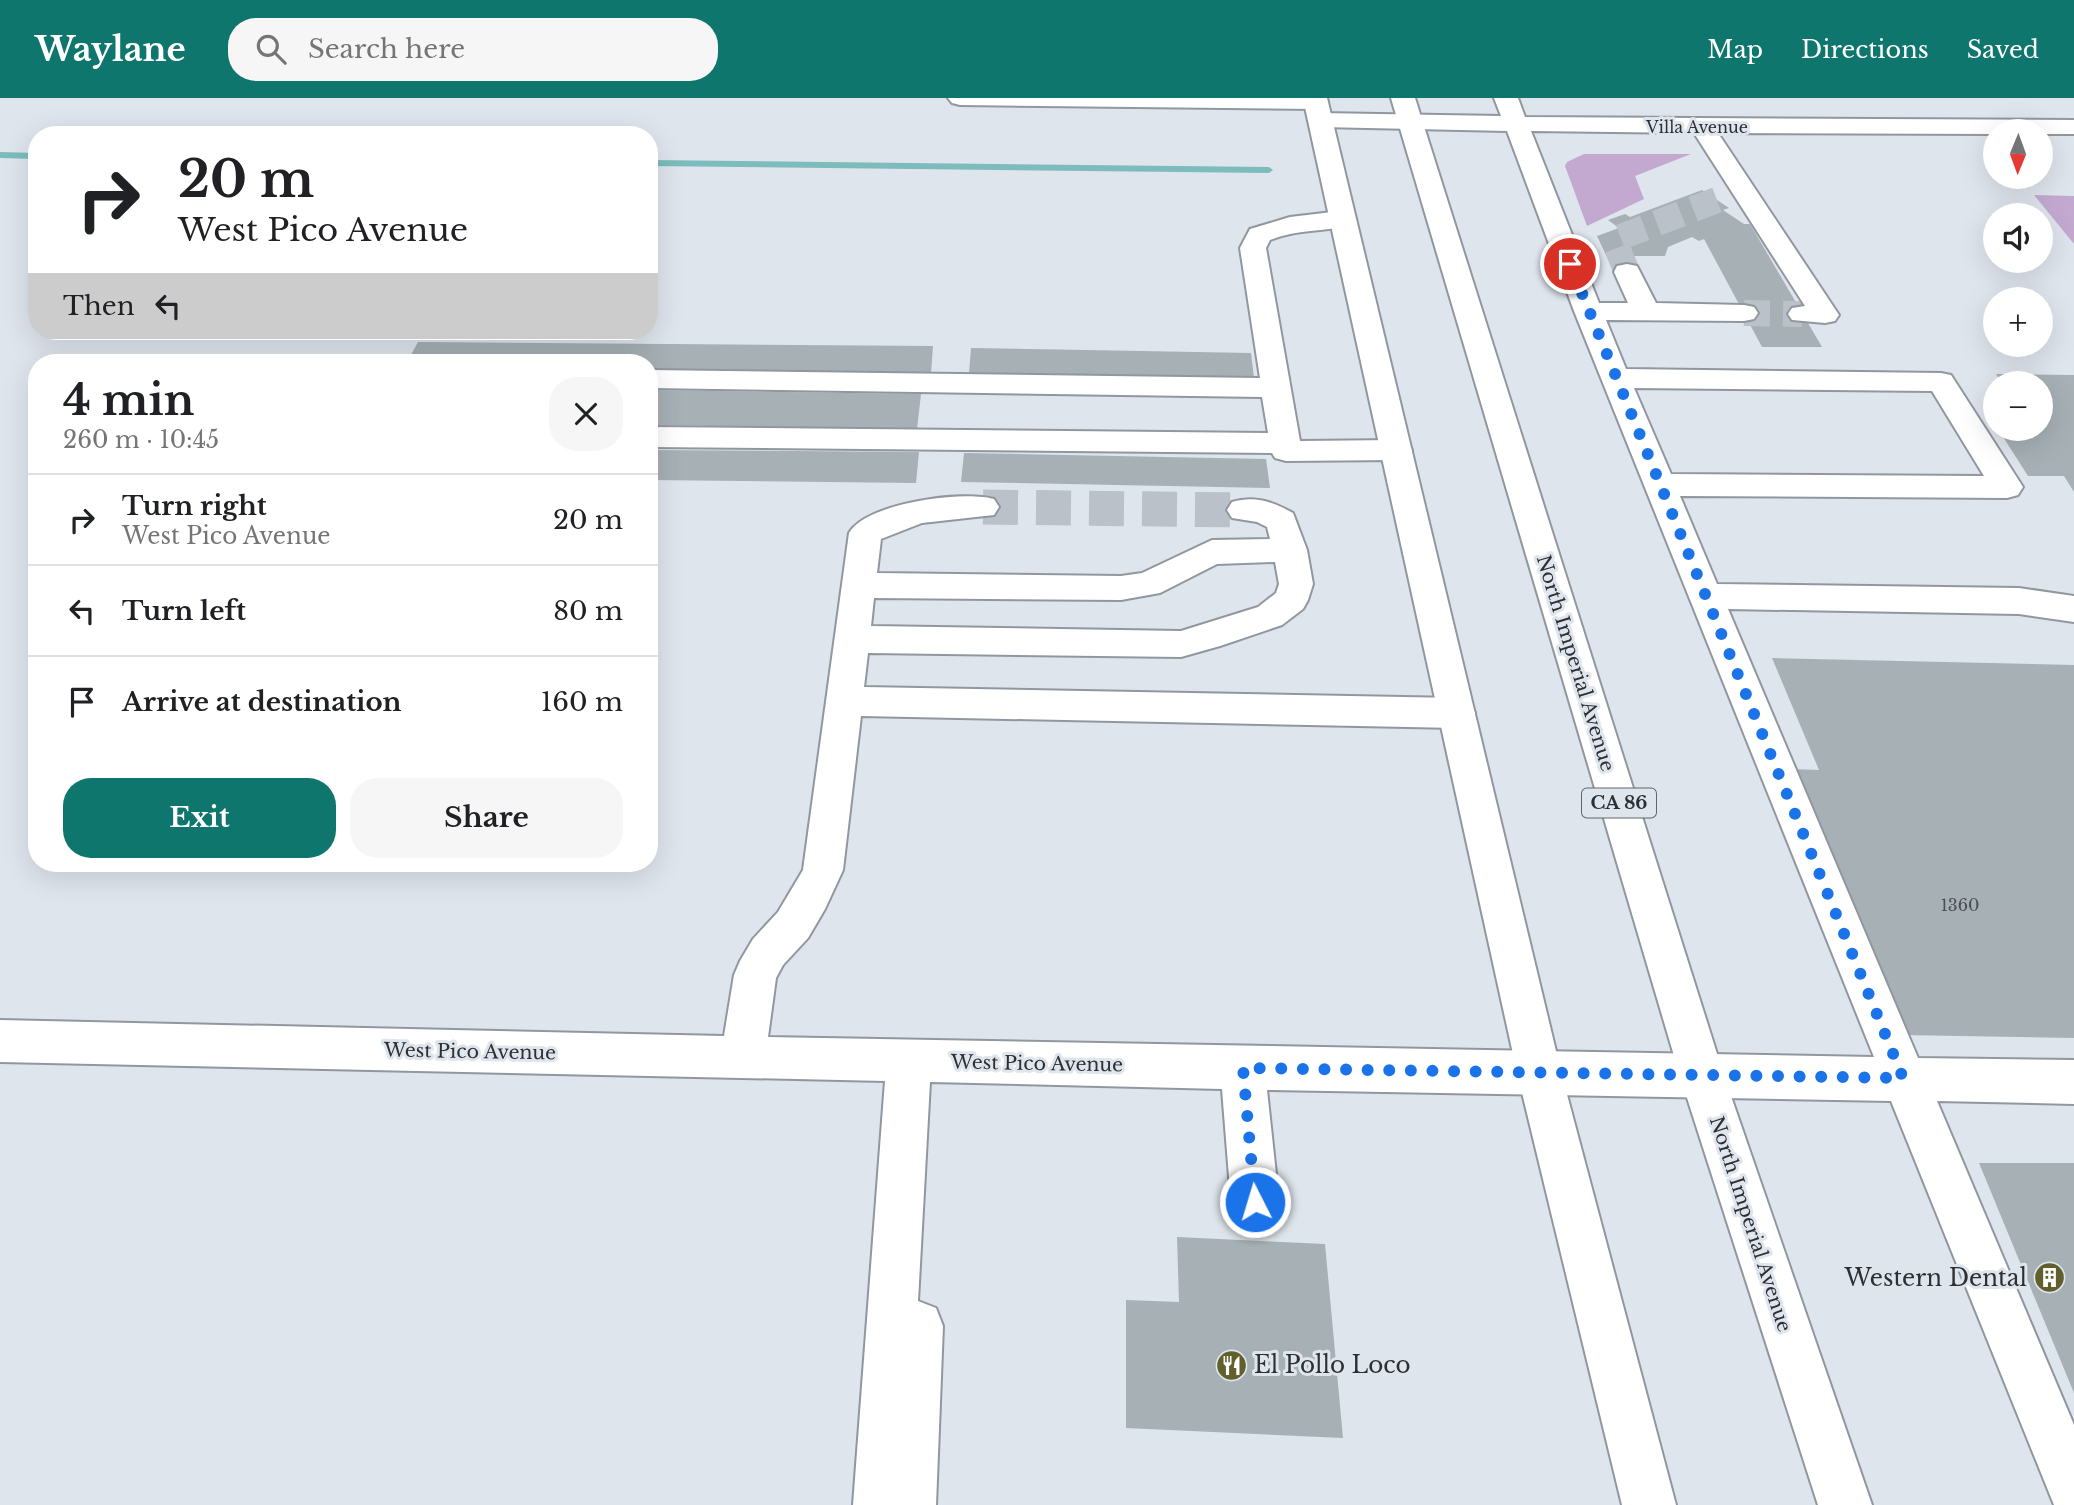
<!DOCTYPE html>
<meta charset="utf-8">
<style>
body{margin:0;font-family:"Libre Baskerville",serif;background:#f6f6f6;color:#202124;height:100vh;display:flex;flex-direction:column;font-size:26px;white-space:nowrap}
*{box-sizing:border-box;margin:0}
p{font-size:23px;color:#757577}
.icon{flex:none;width:38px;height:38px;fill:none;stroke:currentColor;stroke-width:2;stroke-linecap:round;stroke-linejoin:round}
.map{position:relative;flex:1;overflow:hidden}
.drawer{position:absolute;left:28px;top:256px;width:630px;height:518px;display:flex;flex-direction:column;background:#fff;border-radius:28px;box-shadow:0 7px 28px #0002}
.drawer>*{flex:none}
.guide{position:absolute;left:28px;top:28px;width:630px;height:214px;border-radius:28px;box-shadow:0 7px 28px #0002;background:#fff;color:#202124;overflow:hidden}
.needle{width:46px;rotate:181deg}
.controls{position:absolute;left:1983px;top:21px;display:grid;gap:14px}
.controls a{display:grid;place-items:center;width:70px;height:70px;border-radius:50%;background:#fff;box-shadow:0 7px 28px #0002;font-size:35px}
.pin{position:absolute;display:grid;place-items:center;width:60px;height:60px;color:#fff;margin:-30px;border:4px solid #fff;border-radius:50%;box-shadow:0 2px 7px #0007}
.me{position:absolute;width:77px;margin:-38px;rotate:355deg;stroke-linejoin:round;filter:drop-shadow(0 0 5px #0008)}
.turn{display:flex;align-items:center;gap:24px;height:147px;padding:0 35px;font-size:32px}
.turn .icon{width:91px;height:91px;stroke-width:2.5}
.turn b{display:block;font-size:49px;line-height:60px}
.then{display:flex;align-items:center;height:66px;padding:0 35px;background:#0003;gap:14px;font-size:26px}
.round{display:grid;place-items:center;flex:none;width:74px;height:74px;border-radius:28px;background:#f6f6f6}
.summary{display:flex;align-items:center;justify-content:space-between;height:119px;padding:0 35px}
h1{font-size:42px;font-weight:700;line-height:52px}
.cta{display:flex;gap:14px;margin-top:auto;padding:14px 35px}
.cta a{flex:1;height:80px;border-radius:28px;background:#0f766e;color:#fff;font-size:28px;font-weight:700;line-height:80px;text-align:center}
.cta a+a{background:#f6f6f6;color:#202124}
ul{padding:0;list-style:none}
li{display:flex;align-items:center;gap:21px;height:91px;padding:0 35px;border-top:2px solid #e0e0e0}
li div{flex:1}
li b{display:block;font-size:26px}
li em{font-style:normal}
header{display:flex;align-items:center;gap:42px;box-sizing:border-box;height:98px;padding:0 35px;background:#0f766e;color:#fff}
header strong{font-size:33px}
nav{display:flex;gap:38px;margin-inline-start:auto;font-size:24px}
.search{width:490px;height:63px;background:#f6f6f6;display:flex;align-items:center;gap:18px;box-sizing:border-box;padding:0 24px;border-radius:28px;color:#757577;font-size:26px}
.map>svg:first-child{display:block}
.green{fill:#c3a9d0}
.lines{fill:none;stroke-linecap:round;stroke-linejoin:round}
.stream{fill:#7dbcbc;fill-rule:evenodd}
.building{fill:#a6b0b5}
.minor-tunnel-far1{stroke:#bbc1c8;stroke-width:26;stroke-dasharray:26 13;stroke-linecap:butt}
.minor-tunnel{stroke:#bbc1c8;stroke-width:35;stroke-dasharray:35 18;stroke-linecap:butt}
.minor-casing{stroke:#91979f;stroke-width:4}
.highway-casing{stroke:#91979f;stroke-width:4}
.minor{fill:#fff;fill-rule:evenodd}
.highway{fill:#fff;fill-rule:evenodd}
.route{stroke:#1a73e8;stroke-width:12;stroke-dasharray:0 21.6}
.labels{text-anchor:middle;stroke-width:6;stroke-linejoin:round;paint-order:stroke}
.far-street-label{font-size:16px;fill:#2d2f33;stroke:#dfe5ed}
.number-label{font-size:16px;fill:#4b4f54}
.shield{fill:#dfe5ed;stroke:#62666b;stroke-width:2}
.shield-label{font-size:18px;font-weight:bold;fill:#2d2f33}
.street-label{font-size:19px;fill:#2d2f33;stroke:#dfe5ed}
.near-poi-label{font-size:23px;fill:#2d2f33;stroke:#dfe5ed;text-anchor:end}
</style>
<header>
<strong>Waylane</strong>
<div class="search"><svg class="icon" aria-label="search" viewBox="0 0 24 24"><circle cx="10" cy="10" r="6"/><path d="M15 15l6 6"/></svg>Search here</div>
<nav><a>Map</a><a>Directions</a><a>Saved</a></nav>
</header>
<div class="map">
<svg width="2074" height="1407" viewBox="0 0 2074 1407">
<rect width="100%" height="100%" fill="#dfe5ed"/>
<g class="green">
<polygon points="1584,56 1691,56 1635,78 1644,101 1587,128 1565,68 1567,64"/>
<polygon points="2034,97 2074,98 2074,146"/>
</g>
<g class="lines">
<g class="stream">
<polygon points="0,54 37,55 37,61 0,60"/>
<polygon points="649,62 1269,69 1273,72 1269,75 649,68"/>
</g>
</g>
<g class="building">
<polygon points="1702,92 1729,110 1723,112 1744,126 1750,126 1822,249 1762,249 1704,141 1699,143 1692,139 1668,149 1665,158 1629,158 1637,174 1614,174 1597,138 1619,130 1608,122 1625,116 1630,119"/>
<polygon points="418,244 933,248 931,275 649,272 649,264 407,264"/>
<polygon points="971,250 1251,255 1254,280 969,275"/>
<polygon points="1996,276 2074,277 2074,394 2064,378 2028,378 1998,331 2040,331 2040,285 2002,285"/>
<polygon points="649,292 921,296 917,331 649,327"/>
<polygon points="649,352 919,354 916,385 649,382"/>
<polygon points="964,355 1266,361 1270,390 961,384"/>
<polygon points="1772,560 2074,567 2074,940 1901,937 1791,671 1819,672"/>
<polygon points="1979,1065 2074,1065 2074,1295"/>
<polygon points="1177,1139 1325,1146 1343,1340 1126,1330 1126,1202 1179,1204"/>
</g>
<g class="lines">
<g class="minor-tunnel-far1">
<polyline points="1627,174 1616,147 1618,140 1717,102"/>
<polyline points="1744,215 1802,216"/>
</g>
<polyline class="minor-tunnel" points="983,409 1243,412"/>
<defs>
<g id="minor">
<polygon points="948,0 1325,0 1328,4 1324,9 1316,11 960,7 952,5"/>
<path d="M 1494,0 L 1518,0 L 1525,19 L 2074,22 L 2074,36 L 2040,36 L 2040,33 L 1995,33 L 1995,36 L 1718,35 L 1839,217 L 1835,223 L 1825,225 L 1792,222 L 1788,216 L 1792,210 L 1805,208 L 1694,35 L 1531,33 L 1599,205 L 1628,205 L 1614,174 L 1617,168 L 1627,166 L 1637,168 L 1656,205 L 1744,207 L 1754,209 L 1758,215 L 1754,221 L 1744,223 L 1606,222 L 1626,271 L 1941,275 L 1951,277 L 2023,389 L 2018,397 L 2007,400 L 1680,398 L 1717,486 L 2019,490 L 2074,498 L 2074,524 L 2019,516 L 1728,511 L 1918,960 L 2074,962 L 2074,1006 L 1937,1003 L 2074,1327 L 2074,1407 L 2054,1407 L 1891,1003 L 1267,992 L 1279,1104 L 1272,1121 L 1255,1128 L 1238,1121 L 1231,1104 L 1222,991 L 930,984 L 918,1203 L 936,1210 L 943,1228 L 936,1407 L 853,1407 L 885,983 L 0,964 L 0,922 L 724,938 L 734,877 L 740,863 L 753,841 L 778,814 L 803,772 L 849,435 C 866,405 963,392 994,401 L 999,409 L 994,417 L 922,425 L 881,441 L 877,475 L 1121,478 L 1142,475 L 1212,442 L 1270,441 L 1267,429 L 1257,424 L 1232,420 L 1227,412 L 1232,404 C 1255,397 1273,404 1293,415 L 1307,452 L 1313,486 L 1308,502 L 1303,511 L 1282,527 L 1220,548 L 1181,559 L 868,555 L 864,589 L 1457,600 L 1470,605 L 1475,615 L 1470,625 L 1457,630 L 861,618 L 843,772 L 825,811 L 808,840 L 783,867 L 776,880 L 768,939 L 1874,959 L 1574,213 L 1507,33 L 1320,29 L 1312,27 L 1308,22 L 1312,17 L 1320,15 L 1501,18 ZM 1634,290 L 1932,293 L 1984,378 L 1671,376 ZM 1275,464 L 1279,486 L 1276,495 L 1258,509 L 1181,533 L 871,528 L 874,500 L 1121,502 L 1160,495 L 1217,466 Z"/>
<path d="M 1332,114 L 1352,117 L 1356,122 L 1352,127 C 1324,134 1297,131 1270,142 L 1266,150 L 1300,343 L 1397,342 L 1408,345 L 1412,352 L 1408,359 L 1397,362 L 1286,363 L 1275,360 L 1272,355 L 649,349 L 649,329 L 1268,335 L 1262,299 L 649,290 L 649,272 L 1260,280 L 1240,150 L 1250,131 L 1290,119 Z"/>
</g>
<g id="highway">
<polygon points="1303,0 1327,0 1561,974 1676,1407 1622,1407 1517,974"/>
<polygon points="1391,0 1415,0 1724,978 1872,1407 1818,1407 1680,978"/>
</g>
</defs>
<use href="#minor" class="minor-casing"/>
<use href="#highway" class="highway-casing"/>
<use href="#minor" class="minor"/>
<use href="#highway" class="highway"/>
</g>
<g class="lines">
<polyline class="route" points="1255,1104 1243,970 1903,980 1570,166"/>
</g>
<defs>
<symbol id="building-disc" viewBox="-11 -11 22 22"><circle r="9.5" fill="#61602d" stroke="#dfe5ed"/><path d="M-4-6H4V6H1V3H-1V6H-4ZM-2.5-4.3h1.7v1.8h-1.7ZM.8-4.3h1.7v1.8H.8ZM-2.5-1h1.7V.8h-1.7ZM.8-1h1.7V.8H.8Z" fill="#fff"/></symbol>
<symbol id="restaurant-disc" viewBox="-11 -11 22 22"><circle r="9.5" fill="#61602d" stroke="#dfe5ed"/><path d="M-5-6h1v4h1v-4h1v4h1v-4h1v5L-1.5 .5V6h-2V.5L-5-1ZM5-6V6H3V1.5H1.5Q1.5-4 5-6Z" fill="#fff"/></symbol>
</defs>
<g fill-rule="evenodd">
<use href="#building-disc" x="2032" y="1162" width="35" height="35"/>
<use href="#restaurant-disc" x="1214" y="1250" width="35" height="35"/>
</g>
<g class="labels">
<g class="far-street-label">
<text x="1697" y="35">Villa Avenue</text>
</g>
<g class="number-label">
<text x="1960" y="813">1360</text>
</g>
<rect class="shield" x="1582" y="690.5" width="74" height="29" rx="5"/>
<g class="shield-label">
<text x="1619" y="711">CA 86</text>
</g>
<g class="street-label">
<text transform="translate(1576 565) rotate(73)" y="7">North Imperial Avenue</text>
<text transform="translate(470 953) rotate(1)" y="7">West Pico Avenue</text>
<text transform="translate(1037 965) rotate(1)" y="7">West Pico Avenue</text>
<text transform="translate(1751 1126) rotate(72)" y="7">North Imperial Avenue</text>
</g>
<g class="near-poi-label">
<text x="2027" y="1188">Western Dental</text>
<text x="1254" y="1275" text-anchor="start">El Pollo Loco</text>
</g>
</g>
</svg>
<div class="controls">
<a><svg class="needle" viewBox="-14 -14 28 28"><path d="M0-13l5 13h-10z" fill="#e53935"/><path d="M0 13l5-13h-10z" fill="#757577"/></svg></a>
<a><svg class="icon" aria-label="sound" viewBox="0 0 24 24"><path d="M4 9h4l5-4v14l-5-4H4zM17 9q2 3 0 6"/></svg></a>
<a>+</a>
<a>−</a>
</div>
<div class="pin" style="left:1570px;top:166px;background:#d93025"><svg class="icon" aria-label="arrive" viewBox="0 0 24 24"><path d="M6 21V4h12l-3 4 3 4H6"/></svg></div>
<svg class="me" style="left:1255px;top:1104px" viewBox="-20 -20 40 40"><circle r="17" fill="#1a73e8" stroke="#fff" stroke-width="3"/><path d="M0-11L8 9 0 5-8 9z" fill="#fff"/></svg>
<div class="guide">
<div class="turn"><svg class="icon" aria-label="right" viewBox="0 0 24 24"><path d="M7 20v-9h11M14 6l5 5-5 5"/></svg><div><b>20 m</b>West Pico Avenue</div></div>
<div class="then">Then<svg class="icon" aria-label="left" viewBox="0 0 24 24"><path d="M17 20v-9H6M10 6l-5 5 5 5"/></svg></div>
</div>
<section class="drawer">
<div class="summary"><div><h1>4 min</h1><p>260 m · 10:45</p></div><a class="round"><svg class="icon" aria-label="close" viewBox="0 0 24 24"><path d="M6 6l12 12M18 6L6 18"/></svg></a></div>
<ul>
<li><svg class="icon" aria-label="right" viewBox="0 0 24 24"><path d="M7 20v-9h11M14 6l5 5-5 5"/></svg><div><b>Turn right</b><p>West Pico Avenue</p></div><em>20 m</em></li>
<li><svg class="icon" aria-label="left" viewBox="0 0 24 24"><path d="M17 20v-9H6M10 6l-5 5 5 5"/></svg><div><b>Turn left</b></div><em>80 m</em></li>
<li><svg class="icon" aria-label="arrive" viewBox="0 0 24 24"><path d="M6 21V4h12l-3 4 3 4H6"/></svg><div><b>Arrive at destination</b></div><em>160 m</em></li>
</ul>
<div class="cta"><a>Exit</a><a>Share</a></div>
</section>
</div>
